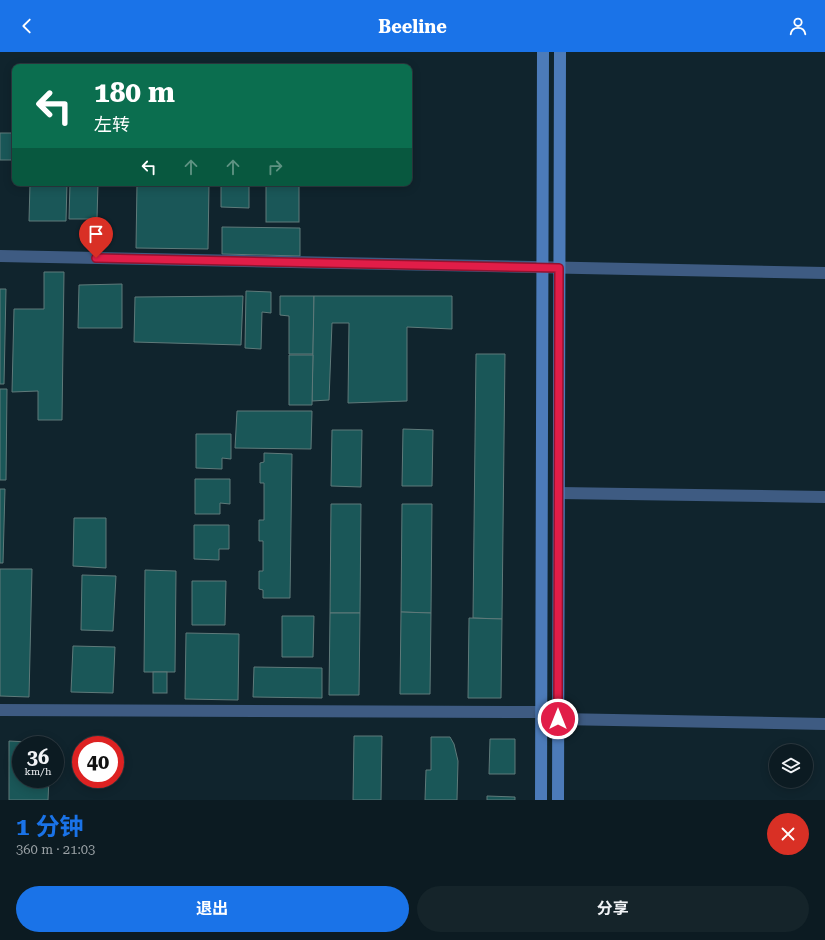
<!DOCTYPE html>
<html lang="zh">
<meta charset="utf-8">
<style>
body{margin:0;font-family:"Roboto Serif","Noto Sans SC",serif;background:#15242a;color:#f1f3f6;height:100vh;display:flex;flex-direction:column;font-size:15px;white-space:nowrap}
*{box-sizing:border-box;margin:0}
p{font-size:13px;color:#9aa1a5}
.icon{flex:none;width:22px;height:22px;fill:none;stroke:currentColor;stroke-width:2;stroke-linecap:round;stroke-linejoin:round}
.map{position:relative;height:748px;overflow:hidden}
.drawer{display:flex;flex-direction:column;background:#0c1b22;flex:1}
.drawer>*{flex:none}
.banner{position:absolute;left:12px;top:12px;width:400px;height:122px;border-radius:8px;box-shadow:0 2px 10px #0003,0 0 0 1px #2c3940;background:#0b6e4f;color:#fff;overflow:hidden}
.buttons{position:absolute;left:769px;top:692px;display:grid;gap:8px}
.buttons a{display:grid;place-items:center;width:44px;height:44px;border-radius:50%;background:#0c1b22;box-shadow:0 2px 10px #0003,0 0 0 1px #2c3940;font-size:20px}
.speed{position:absolute;left:12px;top:684px;display:flex;gap:8px;font-size:20px;font-weight:700;text-align:center}
.speed>*{display:grid;place-content:center;width:52px;height:52px;border-radius:50%;background:#0c1b22;box-shadow:0 2px 10px #0003,0 0 0 1px #2c3940;line-height:1}
.speed small{font-size:10px;font-weight:400}
.speed .limit{border:6px solid #d22;background:#fff;color:#111}
.pin{position:absolute;display:grid;place-items:center;width:34px;height:34px;color:#fff;margin:-41px -17px;border-radius:50% 50% 50% 0;rotate:-45deg;box-shadow:0 0 4px #0007}
.pin .icon{rotate:45deg}
.me{position:absolute;width:44px;margin:-22px;rotate:0deg;stroke-linejoin:round;filter:drop-shadow(0 0 3px #0008)}
.turn{display:flex;align-items:center;gap:14px;height:84px;padding:0 16px;font-size:18px}
.turn .icon{width:52px;height:52px;stroke-width:2.5}
.turn b{display:block;font-size:28px;line-height:34px}
.lanes{display:flex;align-items:center;height:38px;padding:0 16px;background:#0003;justify-content:center;gap:20px;direction:ltr}
.lanes .off{opacity:.35}
.round{display:grid;place-items:center;flex:none;width:42px;height:42px;border-radius:21px;background:#15242a}
.overview{display:flex;align-items:center;justify-content:space-between;height:68px;padding:0 16px}
h1{font-size:24px;font-weight:700;line-height:30px;color:#1a73e8}
.cta{display:flex;gap:8px;margin-top:auto;padding:8px 16px}
.cta a{flex:1;height:46px;border-radius:24px;background:#1a73e8;color:#fff;font-size:16px;font-weight:700;line-height:46px;text-align:center}
.cta a+a{background:#15242a;color:#f1f3f6}
header{display:flex;justify-content:space-between;align-items:center;height:52px;padding:0 16px;background:#1a73e8;color:#fff;font-size:18px;font-weight:700}
.map>svg:first-child{display:block}
.building{fill:#1a5758;stroke:#5f7a7a}
.lines{fill:none;stroke-linecap:round;stroke-linejoin:round}
.street{stroke:#3e5b82;stroke-width:12}
.secondary{stroke:#4c7bb9;stroke-width:12}
.route-casing{stroke:#92132f;stroke-width:10}
.route{stroke:#e11d48;stroke-width:7}
</style>
<header><svg class="icon" aria-label="back" viewBox="0 0 24 24"><path d="M15 5l-7 7 7 7"/></svg>Beeline<svg class="icon" aria-label="person" viewBox="0 0 24 24"><circle cx="12" cy="8" r="4"/><path d="M4 21q1-7 8-7t8 7"/></svg></header>
<div class="map">
<svg width="825" height="748" viewBox="0 0 825 748">
<rect width="100%" height="100%" fill="#10242d"/>
<g class="building">
<rect x="0" y="81" width="15" height="27"/>
<polygon points="30,131 67,131 66,169 29,169"/>
<polygon points="70,131 98,131 97,167 69,167"/>
<polygon points="137,131 209,131 208,197 136,196"/>
<polygon points="221,131 249,131 249,156 221,155"/>
<rect x="266" y="131" width="33" height="39"/>
<polygon points="222,175 300,176 300,204 222,202"/>
<polygon points="44,220 64,220 62,368 38,368 38,339 12,340 14,257 44,257"/>
<polygon points="122,232 122,276 78,276 79,233"/>
<polygon points="0,237 6,237 4,332 0,332"/>
<polygon points="246,239 271,240 271,261 262,260 261,297 245,296"/>
<polygon points="243,244 241,293 134,290 135,245"/>
<polygon points="280,244 314,244 313,302 289,302 289,264 280,263"/>
<polygon points="314,244 452,244 452,277 407,275 407,349 348,351 349,271 332,271 329,348 312,349"/>
<polygon points="476,302 505,302 502,567 473,566"/>
<polygon points="289,303 313,303 312,353 289,353"/>
<polygon points="0,337 7,337 6,428 0,428"/>
<polygon points="237,359 312,359 311,397 235,396"/>
<polygon points="403,377 433,378 432,434 402,434"/>
<polygon points="332,378 362,378 361,435 331,434"/>
<polygon points="196,382 231,382 231,407 222,406 222,417 196,416"/>
<polygon points="264,401 292,402 290,546 263,546 263,538 259,537 259,519 263,519 263,489 259,489 259,468 264,468 264,431 260,431 260,411 264,410"/>
<polygon points="195,427 230,427 230,452 220,451 220,462 195,462"/>
<polygon points="0,437 5,437 3,511 0,511"/>
<polygon points="331,452 361,452 360,561 330,561"/>
<polygon points="402,452 432,452 431,561 401,560"/>
<polygon points="74,466 106,466 106,516 73,514"/>
<polygon points="194,473 229,473 229,497 219,497 219,508 194,507"/>
<polygon points="0,517 32,517 29,645 0,644"/>
<polygon points="145,518 176,519 175,620 144,620"/>
<polygon points="82,523 116,524 113,579 81,578"/>
<polygon points="192,529 226,529 225,573 192,573"/>
<polygon points="401,560 431,561 430,642 400,642"/>
<polygon points="330,561 360,561 359,643 329,643"/>
<polygon points="282,564 314,564 313,605 282,605"/>
<polygon points="469,566 502,567 501,646 468,646"/>
<polygon points="186,581 239,582 238,648 185,647"/>
<polygon points="73,594 115,595 113,641 71,640"/>
<polygon points="254,615 322,616 322,646 253,645"/>
<rect x="153" y="620" width="14" height="21"/>
<polygon points="354,684 382,684 381,748 353,748"/>
<polygon points="431,685 450,685 454,692 458,709 457,748 425,748 426,718 431,718"/>
<polygon points="490,687 515,687 515,722 489,722"/>
<polygon points="9,689 49,691 49,693 21,693 21,727 49,727 48,748 9,748"/>
<polygon points="487,744 515,745 515,748 487,748"/>
</g>
<g class="lines">
<g class="street">
<polyline points="0,204 825,221"/>
<polyline points="559,441 825,445"/>
<polyline points="0,658 541,660"/>
<polyline points="558,667 825,672"/>
</g>
<g class="secondary">
<polyline points="541,748 543,0"/>
<polyline points="558,748 560,0"/>
</g>
</g>
<g class="lines">
<defs>
<polyline id="route" points="96,206 559,216 558,667"/>
</defs>
<use href="#route" class="route-casing"/>
<use href="#route" class="route"/>
</g>
</svg>
<div class="buttons">
<a><svg class="icon" aria-label="layers" viewBox="0 0 24 24"><path d="M12 4l9 5-9 5-9-5zM3 14l9 5 9-5"/></svg></a>
</div>
<div class="speed"><div>36<small>km/h</small></div><div class="limit">40</div></div>
<div class="pin" style="left:96px;top:206px;background:#d93025"><svg class="icon" aria-label="arrive" viewBox="0 0 24 24"><path d="M6 21V4h12l-3 4 3 4H6"/></svg></div>
<svg class="me" style="left:558px;top:667px" viewBox="-20 -20 40 40"><circle r="17" fill="#e11d48" stroke="#fff" stroke-width="3"/><path d="M0-11L8 9 0 5-8 9z" fill="#fff"/></svg>
<div class="banner">
<div class="turn"><svg class="icon" aria-label="left" viewBox="0 0 24 24"><path d="M17 20v-9H6M10 6l-5 5 5 5"/></svg><div><b>180 m</b>左转</div></div>
<div class="lanes"><svg class="icon" aria-label="left" viewBox="0 0 24 24"><path d="M17 20v-9H6M10 6l-5 5 5 5"/></svg><svg class="icon off" aria-label="ahead" viewBox="0 0 24 24"><path d="M12 20V5M6 11l6-6 6 6"/></svg><svg class="icon off" aria-label="ahead" viewBox="0 0 24 24"><path d="M12 20V5M6 11l6-6 6 6"/></svg><svg class="icon off" aria-label="right" viewBox="0 0 24 24"><path d="M7 20v-9h11M14 6l5 5-5 5"/></svg></div>
</div>
</div>
<section class="drawer">
<div class="overview"><div><h1>1 分钟</h1><p>360 m · 21:03</p></div><a class="round" style="background:#d93025;color:#fff"><svg class="icon" aria-label="close" viewBox="0 0 24 24"><path d="M6 6l12 12M18 6L6 18"/></svg></a></div>
<div class="cta"><a>退出</a><a>分享</a></div>
</section>
